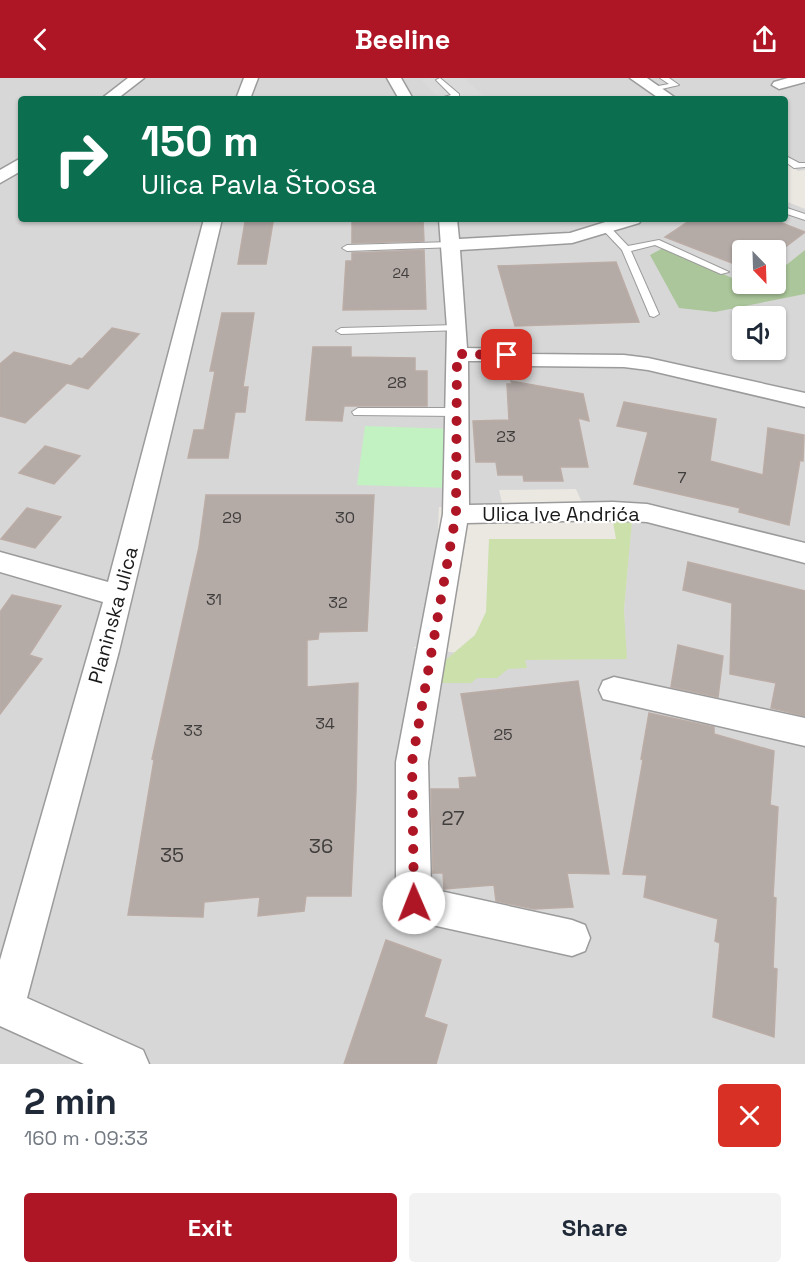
<!DOCTYPE html>
<meta charset="utf-8">
<style>
body{margin:0;font-family:"Space Grotesk",sans-serif;background:#f2f2f3;color:#1f2937;height:100vh;display:flex;flex-direction:column;font-size:22px;white-space:nowrap}
*{box-sizing:border-box;margin:0}
p{font-size:20px;color:#747a83}
.icon{flex:none;width:33px;height:33px;fill:none;stroke:currentColor;stroke-width:2;stroke-linecap:round;stroke-linejoin:round}
.map{position:relative;height:986px;overflow:hidden}
.side{display:flex;flex-direction:column;background:#fff;flex:1}
.side>*{flex:none}
.banner{position:absolute;left:18px;top:18px;width:770px;height:126px;border-radius:6px;box-shadow:0 2px 4px #0004;background:#0b6e4f;color:#fff;overflow:hidden}
.needle{width:39px;rotate:157deg}
.fabs{position:absolute;left:732px;top:162px;display:grid;gap:12px}
.fabs a{display:grid;place-items:center;width:54px;height:54px;border-radius:6px;background:#fff;box-shadow:0 2px 4px #0004;font-size:30px}
.pin{position:absolute;display:grid;place-items:center;width:51px;height:51px;color:#fff;margin:-26px;border-radius:12px;box-shadow:0 3px 9px #0006}
.me{position:absolute;width:66px;margin:-33px;rotate:359deg;stroke-linejoin:round;filter:drop-shadow(0 0 4px #0008)}
.turn{display:flex;align-items:center;gap:21px;height:126px;padding:0 24px;font-size:27px}
.turn .icon{width:78px;height:78px;stroke-width:2.5}
.turn b{display:block;font-size:42px;line-height:51px}
.round{display:grid;place-items:center;flex:none;width:63px;height:63px;border-radius:6px;background:#f2f2f3}
.headline{display:flex;align-items:center;justify-content:space-between;height:102px;padding:0 24px}
h1{font-size:36px;font-weight:800;line-height:45px}
.primary-button{display:flex;gap:12px;margin-top:auto;padding:12px 24px}
.primary-button a{flex:1;height:69px;border-radius:6px;background:#af1625;color:#fff;font-size:24px;font-weight:800;line-height:69px;text-align:center}
.primary-button a+a{background:#f2f2f3;color:#1f2937}
header{display:flex;justify-content:space-between;align-items:center;height:78px;padding:0 24px;background:#af1625;color:#fff;font-size:27px;font-weight:800}
.map>svg:first-child{display:block}
.residential{fill:#d8d7d7;fill-rule:evenodd}
.grass{fill:#cbe0ab}
.forest{fill:#abc69a}
.park{fill:#c2f2c1}
.parking{fill:#dadada}
.building{fill:#b4aba7;stroke:#bbaca5;stroke-width:1.5}
.lines{fill:none;stroke-linecap:round;stroke-linejoin:round}
.service-casing{stroke:#9b9b9b;stroke-width:2}
.minor-casing{stroke:#9b9b9b;stroke-width:3}
.service{fill:#fff;fill-rule:evenodd}
.minor{fill:#fff;fill-rule:evenodd}
.route{stroke:#af1625;stroke-width:10;stroke-dasharray:0 18}
.labels{text-anchor:middle;stroke-width:4.5;stroke-linejoin:round;paint-order:stroke}
.far-number-label{font-size:14px;fill:#403e3d}
.number-label{font-size:16px;fill:#403e3d}
.street-label{font-size:20px;fill:#1a1a1a;stroke:#fff}
.near-number-label{font-size:20px;fill:#403e3d}
</style>
<header><svg class="icon" aria-label="back" viewBox="0 0 24 24"><path d="M15 5l-7 7 7 7"/></svg>Beeline<svg class="icon" aria-label="share" viewBox="0 0 24 24"><path d="M12 15V3M7 8l5-5 5 5M5 13v7h14v-7"/></svg></header>
<div class="map">
<svg width="805" height="986" viewBox="0 0 805 986">
<rect width="100%" height="100%" fill="#ebe7e1"/>
<path class="residential" d="M 0,0 L 805,0 L 805,92 L 798,93 L 785,83 L 784,21 L 21,21 L 21,141 L 784,141 L 785,123 L 805,131 L 805,172 L 776,195 L 776,172 L 742,172 L 742,205 L 666,169 L 768,222 L 805,216 L 805,986 L 0,986 ZM 742,238 L 776,238 L 776,272 L 742,272 ZM 576,411 L 583,427 L 633,428 L 624,532 L 626,580 L 525,582 L 413,570 L 423,565 L 433,549 L 439,429 L 503,429 L 499,412 Z"/>
<polygon class="grass" points="632,443 624,532 627,581 525,582 527,590 508,591 497,600 477,600 471,605 432,605 436,590 475,557 486,534 489,461 616,461 613,444"/>
<polygon class="forest" points="665,169 756,211 762,206 776,206 776,195 805,172 805,216 715,234 679,230 650,177"/>
<polygon class="park" points="365,348 453,351 450,410 357,407"/>
<polygon class="parking" points="437,0 464,0 483,17 440,21 421,2"/>
<g class="building">
<polygon points="352,141 423,141 424,163 352,165"/>
<polygon points="692,141 772,141 805,154 776,176 776,172 742,172 742,189 665,159"/>
<polygon points="245,144 273,144 266,186 238,186"/>
<polygon points="424,172 426,231 343,232 346,183 352,183 352,175"/>
<polygon points="616,184 639,244 515,248 498,188"/>
<polygon points="222,235 254,235 243,309 248,309 245,334 235,334 228,380 188,380 194,352 204,352 215,293 210,293"/>
<polygon points="112,250 139,256 88,311 67,305 25,345 0,338 0,286 14,274 71,288 79,280 82,281"/>
<polygon points="313,269 351,269 351,279 415,280 415,293 427,293 427,328 344,328 342,343 306,342"/>
<polygon points="511,303 583,316 589,343 578,340 588,389 560,389 563,403 524,403 523,397 498,397 496,384 476,384 473,343 509,342 507,306 512,306"/>
<polygon points="624,324 716,341 710,383 763,397 768,350 804,357 803,383 800,382 789,447 739,434 740,430 634,406 648,354 617,348"/>
<polygon points="45,368 80,378 54,406 19,395"/>
<polygon points="206,417 374,417 367,553 319,554 318,561 307,562 307,609 358,605 356,713 351,818 306,818 304,833 258,838 260,819 204,824 203,839 128,837 154,682 152,681 199,469"/>
<polygon points="27,430 61,439 35,470 1,461"/>
<polygon points="688,484 805,513 805,638 771,630 776,605 730,596 732,525 683,512"/>
<polygon points="12,517 61,528 29,577 42,581 0,636 0,534"/>
<polygon points="678,567 723,578 718,619 671,609"/>
<polygon points="578,603 609,796 567,795 573,829 534,831 496,823 494,807 444,811 443,795 433,795 431,711 460,711 459,700 477,699 461,616"/>
<polygon points="649,635 714,649 714,656 774,673 770,727 778,729 773,819 776,820 773,890 777,891 774,959 713,939 720,865 715,863 718,841 644,819 647,797 623,796 643,682 641,681"/>
<polygon points="386,862 441,882 424,939 447,947 436,986 344,986"/>
</g>
<g class="lines">
<defs>
<g id="service">
<polygon points="440,0 459,16 459,20 437,21 451,17 436,2"/>
<polygon points="660,0 669,0 679,7 653,13 653,9 669,6"/>
<polygon points="784,77 799,85 805,85 805,89 794,90 784,83"/>
<polygon points="784,129 805,136 805,142 784,135"/>
<polygon points="604,149 610,149 628,168 659,162 729,194 721,196 655,167 631,173 659,236 654,239 650,238 622,172 604,153"/>
<polygon points="452,164 457,167 455,169 347,173 342,170 347,167"/>
<polygon points="457,247 462,250 461,252 341,256 336,253 341,250"/>
<polygon points="358,330 457,330 463,334 457,338 354,337 352,334"/>
</g>
<g id="minor">
<polygon points="128,0 144,0 117,21 101,21"/>
<polygon points="244,0 258,0 250,21 236,21"/>
<polygon points="387,0 401,0 413,21 399,21"/>
<polygon points="630,0 647,0 677,21 660,21"/>
<polygon points="788,0 805,0 805,4 779,11 772,7 774,4"/>
<polygon points="21,80 21,93 0,105 0,92"/>
<polygon points="204,141 222,141 119,573 27,920 143,972 149,986 84,986 0,948 0,882 103,524 0,494 0,474 108,504"/>
<polygon points="439,141 457,141 459,161 570,155 615,141 642,141 639,145 572,165 460,172 467,270 507,271 528,276 624,277 648,280 805,315 805,329 648,292 624,289 528,288 507,283 468,283 469,427 613,424 647,426 805,465 805,485 647,444 613,442 467,445 428,684 431,811 572,842 585,847 590,860 585,873 572,878 414,843 401,838 396,825 396,684 443,436 447,250"/>
<polygon points="614,599 805,640 805,668 603,621 599,612 603,603"/>
</g>
</defs>
<use href="#service" class="service-casing"/>
<use href="#minor" class="minor-casing"/>
<use href="#service" class="service"/>
<use href="#minor" class="minor"/>
</g>
<g class="lines">
<polyline class="route" points="414,825 412,684 456,436 457,276 507,277"/>
</g>
<g class="labels">
<g class="far-number-label">
<text x="401" y="200">24</text>
</g>
<g class="number-label">
<text x="397" y="310">28</text>
<text x="506" y="364">23</text>
<text x="682" y="405">7</text>
<text x="232" y="445">29</text>
<text x="345" y="445">30</text>
<text x="214" y="527">31</text>
<text x="338" y="530">32</text>
<text x="325" y="651">34</text>
<text x="193" y="658">33</text>
<text x="503" y="662">25</text>
</g>
<g class="street-label">
<text x="561" y="443">Ulica Ive Andrića</text>
<text transform="translate(113 537) rotate(-75)" y="7">Planinska ulica</text>
</g>
<g class="near-number-label">
<text x="453" y="747">27</text>
<text x="321" y="775">36</text>
<text x="172" y="784">35</text>
</g>
</g>
</svg>
<div class="fabs">
<a><svg class="needle" viewBox="-14 -14 28 28"><path d="M0-13l5 13h-10z" fill="#e53935"/><path d="M0 13l5-13h-10z" fill="#747a83"/></svg></a>
<a><svg class="icon" aria-label="sound" viewBox="0 0 24 24"><path d="M4 9h4l5-4v14l-5-4H4zM17 9q2 3 0 6"/></svg></a>
</div>
<div class="pin" style="left:507px;top:277px;background:#d93025"><svg class="icon" aria-label="arrive" viewBox="0 0 24 24"><path d="M6 21V4h12l-3 4 3 4H6"/></svg></div>
<svg class="me" style="left:414px;top:825px" viewBox="-20 -20 40 40"><circle r="19" fill="#fff"/><path d="M0-13L10 11 0 6-10 11z" fill="#af1625"/></svg>
<div class="banner">
<div class="turn"><svg class="icon" aria-label="right" viewBox="0 0 24 24"><path d="M7 20v-9h11M14 6l5 5-5 5"/></svg><div><b>150 m</b>Ulica Pavla Štoosa</div></div>
</div>
</div>
<section class="side">
<div class="headline"><div><h1>2 min</h1><p>160 m · 09:33</p></div><a class="round" style="background:#d93025;color:#fff"><svg class="icon" aria-label="close" viewBox="0 0 24 24"><path d="M6 6l12 12M18 6L6 18"/></svg></a></div>
<div class="primary-button"><a>Exit</a><a>Share</a></div>
</section>
